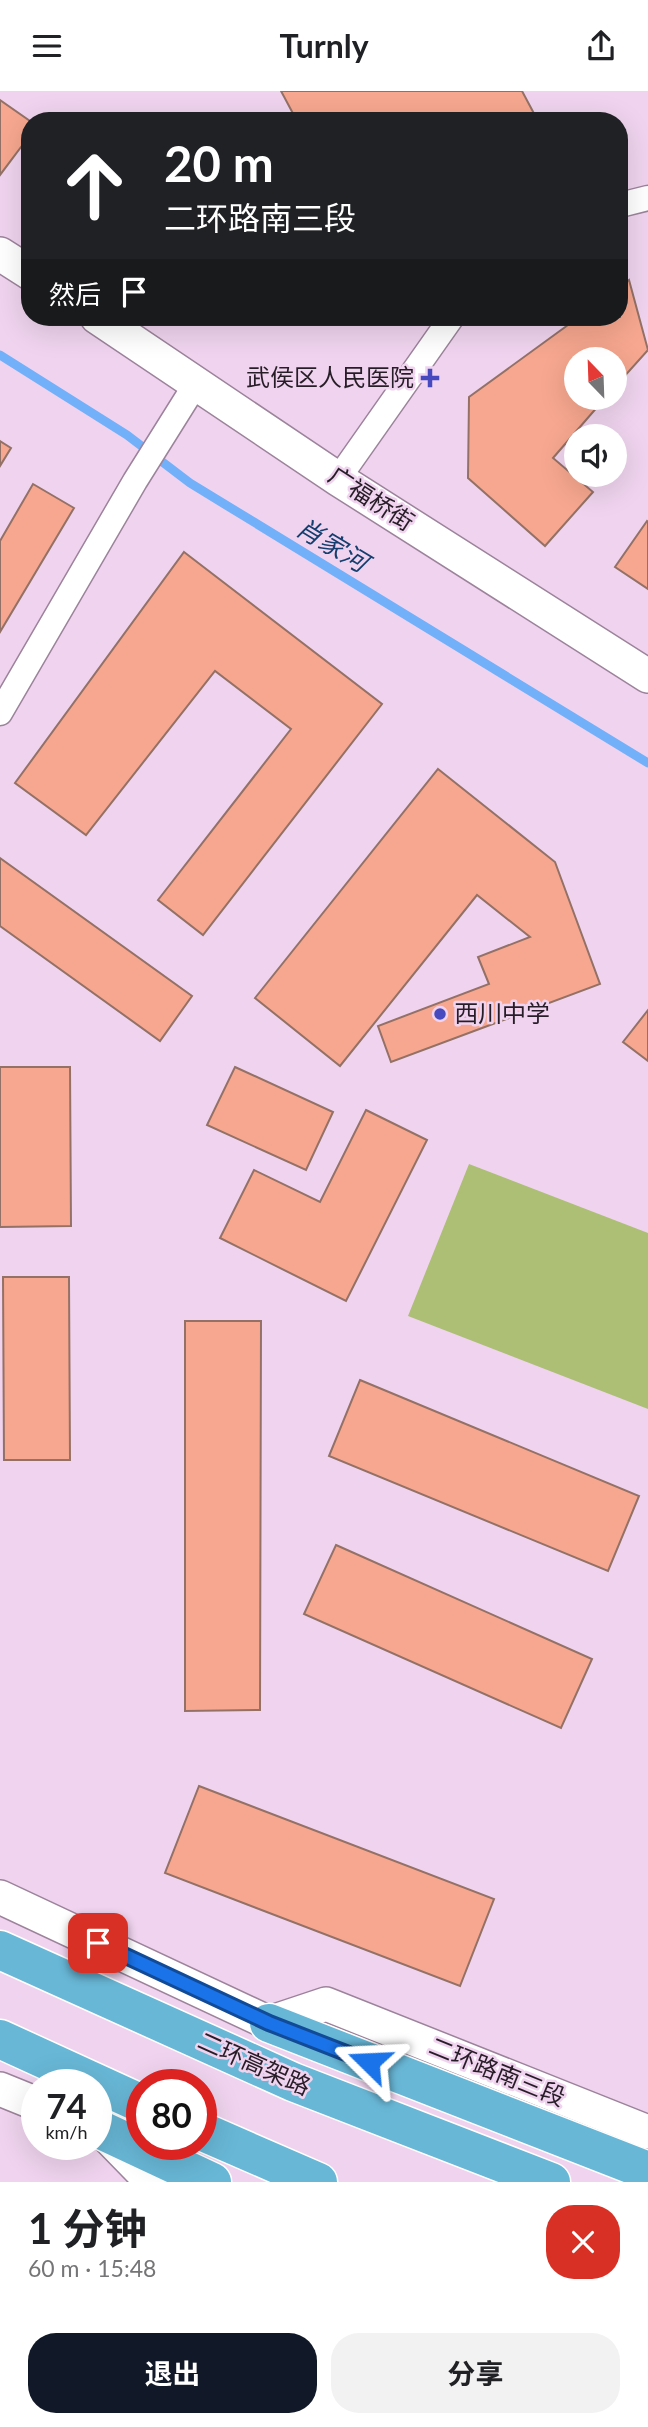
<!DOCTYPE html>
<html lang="zh">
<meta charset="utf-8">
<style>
body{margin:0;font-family:Lato,"Noto Sans SC",sans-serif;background:#f2f2f2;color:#202124;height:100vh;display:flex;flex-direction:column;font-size:26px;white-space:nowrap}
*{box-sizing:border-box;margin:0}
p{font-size:23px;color:#757577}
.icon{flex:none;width:38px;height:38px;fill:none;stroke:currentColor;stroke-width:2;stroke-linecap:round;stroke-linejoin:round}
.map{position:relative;height:2091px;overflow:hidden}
.drawer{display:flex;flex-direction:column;background:#fff;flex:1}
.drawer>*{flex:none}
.top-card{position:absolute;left:21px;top:21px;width:607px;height:214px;border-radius:28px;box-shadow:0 7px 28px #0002;background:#202124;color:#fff;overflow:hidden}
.needle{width:46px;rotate:337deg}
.buttons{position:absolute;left:564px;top:256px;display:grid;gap:14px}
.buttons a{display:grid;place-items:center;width:63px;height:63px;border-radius:50%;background:#fff;box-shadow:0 7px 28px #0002;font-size:35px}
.speed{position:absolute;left:21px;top:1978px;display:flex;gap:14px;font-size:35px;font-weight:700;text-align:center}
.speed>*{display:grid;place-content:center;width:91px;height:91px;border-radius:50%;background:#fff;box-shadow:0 7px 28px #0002;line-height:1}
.speed small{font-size:18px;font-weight:400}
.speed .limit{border:10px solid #d22;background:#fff;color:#111}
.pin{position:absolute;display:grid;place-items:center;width:60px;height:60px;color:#fff;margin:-30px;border-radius:14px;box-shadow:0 4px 10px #0006}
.me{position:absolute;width:77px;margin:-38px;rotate:291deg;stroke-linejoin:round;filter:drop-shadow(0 0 5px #0008)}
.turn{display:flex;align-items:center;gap:24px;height:147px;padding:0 28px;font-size:32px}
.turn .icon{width:91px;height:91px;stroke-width:2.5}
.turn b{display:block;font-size:49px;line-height:60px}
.then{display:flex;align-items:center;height:66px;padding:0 28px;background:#0003;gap:14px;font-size:26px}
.round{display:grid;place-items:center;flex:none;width:74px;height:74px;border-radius:28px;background:#f2f2f2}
.head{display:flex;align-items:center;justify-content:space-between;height:119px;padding:0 28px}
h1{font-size:42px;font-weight:700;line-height:52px}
.cta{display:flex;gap:14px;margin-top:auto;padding:14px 28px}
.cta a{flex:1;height:80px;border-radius:28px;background:#111827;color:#fff;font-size:28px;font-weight:700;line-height:80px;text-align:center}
.cta a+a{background:#f2f2f2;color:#202124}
header{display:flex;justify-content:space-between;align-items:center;height:91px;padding:0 28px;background:#fff;font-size:32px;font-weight:700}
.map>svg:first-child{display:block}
.green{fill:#acbf75}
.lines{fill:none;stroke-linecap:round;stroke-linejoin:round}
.stream{stroke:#72b0fa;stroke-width:9}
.building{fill:#f7a78f;stroke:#937166;stroke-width:2}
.minor-casing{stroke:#9c839b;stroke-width:27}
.secondary-casing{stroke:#9c839b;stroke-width:36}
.trunk-casing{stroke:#fff;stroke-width:41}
.minor{stroke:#fff;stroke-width:24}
.secondary{stroke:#fff;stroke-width:33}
.trunk{stroke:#68b7d6;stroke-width:38}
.route-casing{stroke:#114b97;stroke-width:18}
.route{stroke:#1a73e8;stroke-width:12}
.poi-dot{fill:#474abf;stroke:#f0d4ef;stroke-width:2.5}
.labels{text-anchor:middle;stroke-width:5;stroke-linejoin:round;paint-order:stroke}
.poi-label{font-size:24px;fill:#271d27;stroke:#f0d4ef;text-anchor:end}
.street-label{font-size:24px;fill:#271d27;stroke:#f0d4ef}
.water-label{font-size:26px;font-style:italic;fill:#163f6f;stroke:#f0d4ef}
</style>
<header><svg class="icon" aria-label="menu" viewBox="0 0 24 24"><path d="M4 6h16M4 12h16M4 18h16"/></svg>Turnly<svg class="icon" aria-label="share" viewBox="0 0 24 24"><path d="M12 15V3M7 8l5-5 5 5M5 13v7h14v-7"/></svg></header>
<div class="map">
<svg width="648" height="2091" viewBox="0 0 648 2091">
<rect width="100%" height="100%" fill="#f0d4ef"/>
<polygon class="green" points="469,1073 648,1142 648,1318 408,1225"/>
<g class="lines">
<polyline class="stream" points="0,264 127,344 190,392 648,672"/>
</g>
<g class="building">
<polygon points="281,0 522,0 538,30 297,30"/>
<polygon points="0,9 30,30 30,44 0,84"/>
<polygon points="629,189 648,259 614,297 614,268 576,268 576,306 606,306 553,367 593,401 545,455 468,387 469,306 579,226 620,226 620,196"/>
<polygon points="0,350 11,357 0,375"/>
<polygon points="33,393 74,417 0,541 0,450"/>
<polygon points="647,430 648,431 648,498 615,476"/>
<polygon points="184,461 382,613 203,844 158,809 291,638 215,580 86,744 15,692"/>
<polygon points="438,678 555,771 600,893 391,971 378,935 489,893 478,866 530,846 477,804 340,975 255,907"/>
<polygon points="0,767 192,905 160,950 0,835"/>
<polygon points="648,919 648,970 623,951"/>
<polygon points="0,976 70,976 71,1135 0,1136"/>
<polygon points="235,976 333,1021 306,1079 207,1034"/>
<polygon points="366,1019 427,1049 346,1210 220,1147 254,1079 320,1111"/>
<polygon points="3,1186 69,1186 70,1369 4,1369"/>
<polygon points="185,1230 261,1230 260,1619 185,1620"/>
<polygon points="360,1289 639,1405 608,1480 329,1365"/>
<polygon points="336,1454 592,1568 561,1637 304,1523"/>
<polygon points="199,1695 494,1808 460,1895 165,1782"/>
</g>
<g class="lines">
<defs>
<g id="minor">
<polyline points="620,114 648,107"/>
<polyline points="338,388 452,226"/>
<polyline points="0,622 135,390 197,291"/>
</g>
<g id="secondary">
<polyline points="0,163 30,182"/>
<polyline points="97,226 338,388 648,585"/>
<polyline points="0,1806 269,1932 326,1913 648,2041"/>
<polyline points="0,1998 37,2013"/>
<polyline points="109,2047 152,2091"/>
</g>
<g id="trunk">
<polyline points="0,1859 293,1991 551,2091"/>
<polyline points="269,1932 648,2080"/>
<polyline points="0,1948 142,2013"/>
<polyline points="101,2039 212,2091"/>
<polyline points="201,2040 318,2091"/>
</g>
</defs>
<use href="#minor" class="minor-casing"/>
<use href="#secondary" class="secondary-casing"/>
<use href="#trunk" class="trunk-casing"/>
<use href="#minor" class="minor"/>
<use href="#secondary" class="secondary"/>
<use href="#trunk" class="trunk"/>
</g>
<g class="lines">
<defs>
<polyline id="route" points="98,1852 269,1932 369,1971"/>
</defs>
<use href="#route" class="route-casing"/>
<use href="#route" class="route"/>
</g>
<g class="poi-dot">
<path d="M426.5 276.5h7v7h7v7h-7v7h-7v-7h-7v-7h7z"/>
<circle cx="440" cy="923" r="7"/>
</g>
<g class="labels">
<g class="poi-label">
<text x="414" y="295">武侯区人民医院</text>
<text x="454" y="931" text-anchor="start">西川中学</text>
</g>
<g class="street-label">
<text transform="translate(371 408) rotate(33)" y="8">广福桥街</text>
<text transform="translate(254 1973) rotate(24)" y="8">二环高架路</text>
<text transform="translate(497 1981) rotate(22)" y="8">二环路南三段</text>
</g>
<g class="water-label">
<text transform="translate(332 454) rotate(31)" y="9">肖家河</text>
</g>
</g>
</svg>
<div class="buttons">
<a><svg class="needle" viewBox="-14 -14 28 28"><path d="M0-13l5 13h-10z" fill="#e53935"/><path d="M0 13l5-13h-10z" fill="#757577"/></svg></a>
<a><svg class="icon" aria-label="sound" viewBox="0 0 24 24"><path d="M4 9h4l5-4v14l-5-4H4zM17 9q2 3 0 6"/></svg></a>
</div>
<div class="speed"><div>74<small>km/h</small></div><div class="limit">80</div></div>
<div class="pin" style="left:98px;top:1852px;background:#d93025"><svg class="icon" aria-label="arrive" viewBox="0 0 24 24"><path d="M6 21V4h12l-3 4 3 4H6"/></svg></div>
<svg class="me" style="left:369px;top:1971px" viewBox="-20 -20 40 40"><path d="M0-17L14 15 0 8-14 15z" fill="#1a73e8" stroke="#fff" stroke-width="4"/></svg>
<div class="top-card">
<div class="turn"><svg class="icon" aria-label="ahead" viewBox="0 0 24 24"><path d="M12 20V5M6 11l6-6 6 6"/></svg><div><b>20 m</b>二环路南三段</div></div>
<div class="then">然后<svg class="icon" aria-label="arrive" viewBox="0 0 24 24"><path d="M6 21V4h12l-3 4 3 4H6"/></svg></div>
</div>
</div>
<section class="drawer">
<div class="head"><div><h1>1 分钟</h1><p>60 m · 15:48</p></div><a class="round" style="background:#d93025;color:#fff"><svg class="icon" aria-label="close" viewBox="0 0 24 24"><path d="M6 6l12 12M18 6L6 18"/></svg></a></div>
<div class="cta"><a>退出</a><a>分享</a></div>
</section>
